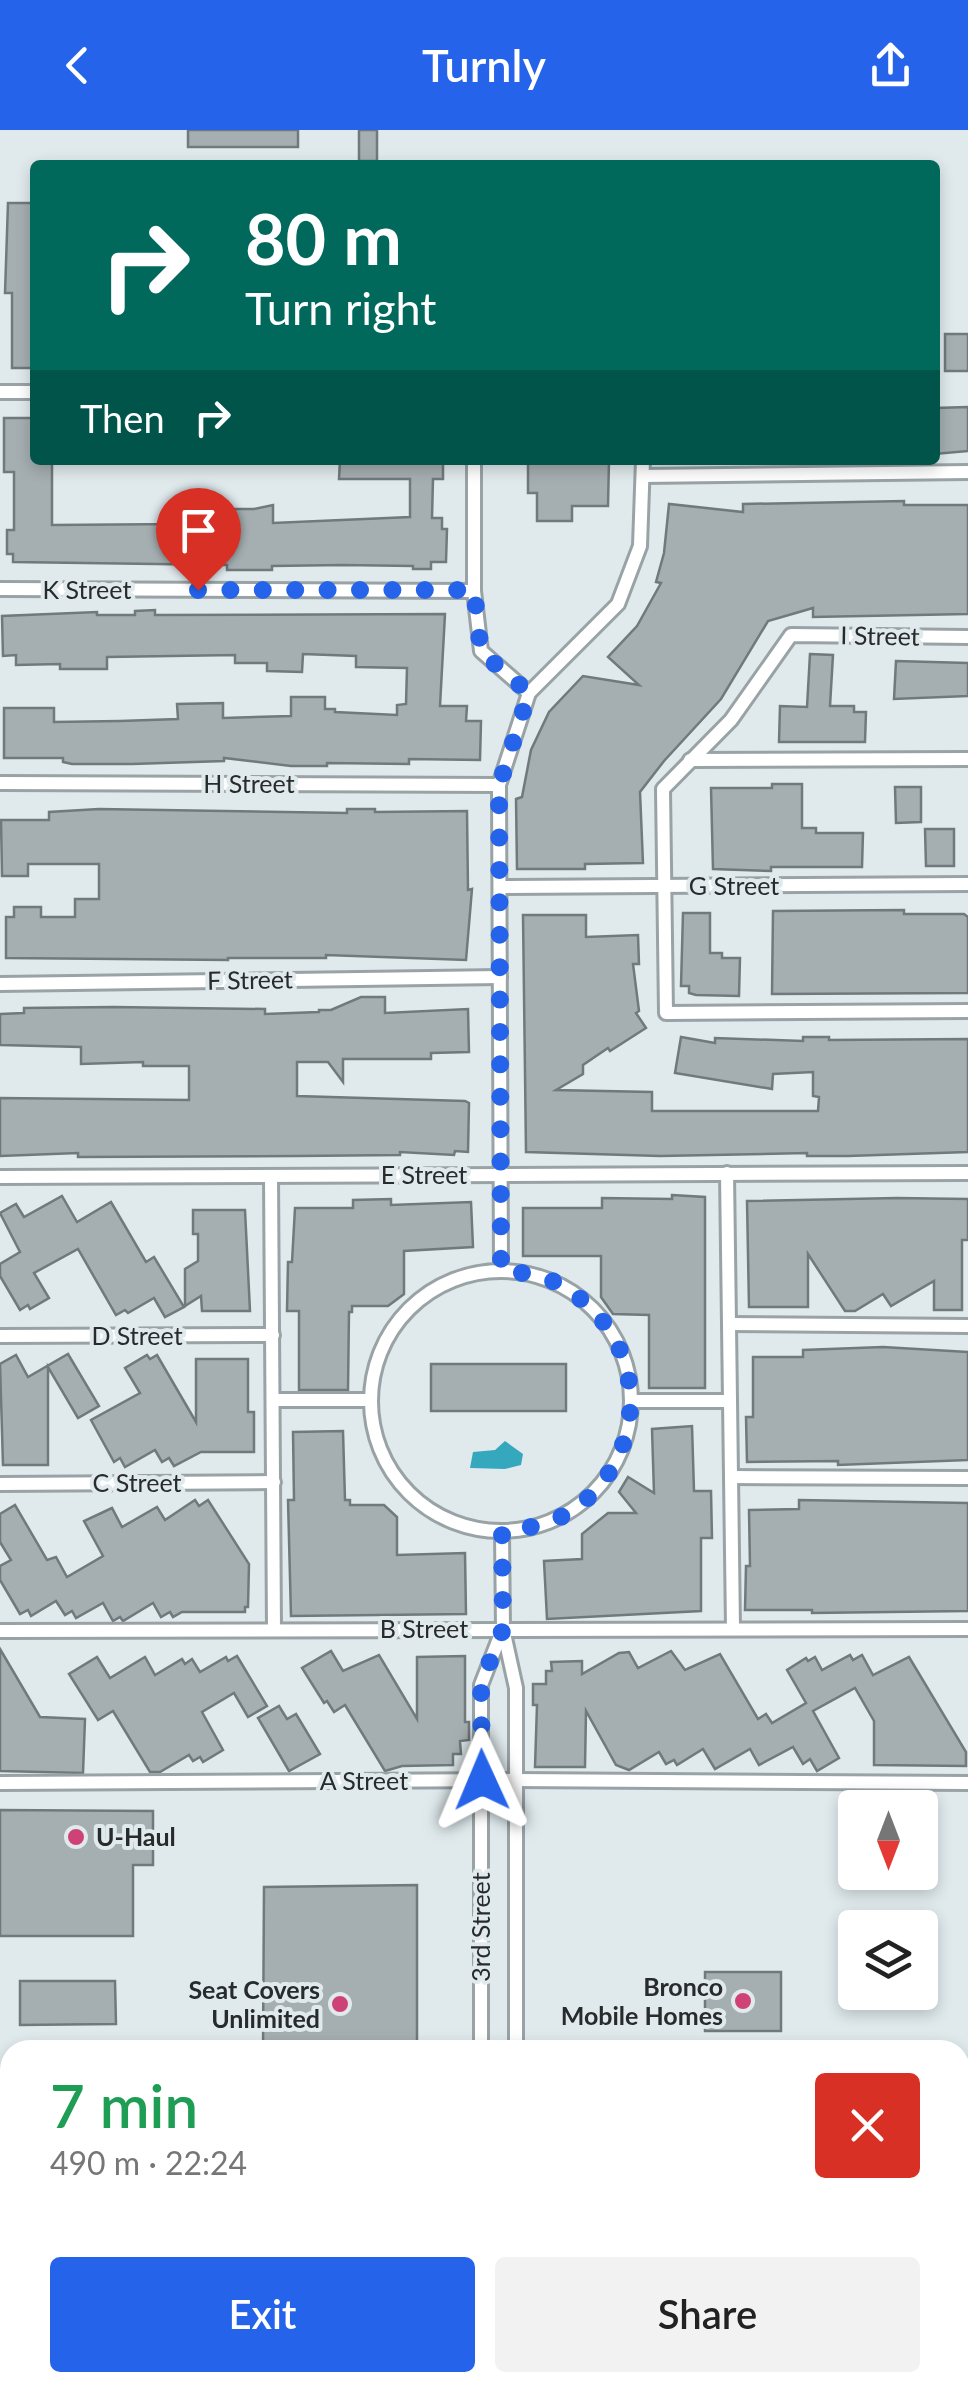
<!DOCTYPE html>
<meta charset="utf-8">
<style>
body{margin:0;font-family:Lato,sans-serif;background:#f2f2f2;color:#222;height:100vh;display:flex;flex-direction:column;font-size:38px;white-space:nowrap}
*{box-sizing:border-box;margin:0}
p{font-size:32px;color:#767676}
.icon{flex:none;width:55px;height:55px;fill:none;stroke:currentColor;stroke-width:2;stroke-linecap:round;stroke-linejoin:round}
.map{position:relative;flex:1;overflow:hidden}
.drawer{position:absolute;left:0px;top:1910px;width:970px;height:352px;display:flex;flex-direction:column;background:#fff;border-radius:30px 30px 0 0;box-shadow:0 5px 15px #0003}
.drawer>*{flex:none}
.guide{position:absolute;left:30px;top:30px;width:910px;height:305px;border-radius:10px;box-shadow:0 5px 15px #0003;background:#00695c;color:#fff;overflow:hidden}
.needle{width:65px;rotate:180deg}
.controls{position:absolute;left:838px;top:1660px;display:grid;gap:20px}
.controls a{display:grid;place-items:center;width:100px;height:100px;border-radius:10px;background:#fff;box-shadow:0 5px 15px #0003;font-size:50px}
.pin{position:absolute;display:grid;place-items:center;width:85px;height:85px;color:#fff;margin:-102px -42px;border-radius:50% 50% 50% 0;rotate:-45deg;box-shadow:0 0 10px #0007}
.pin .icon{rotate:45deg}
.me{position:absolute;width:110px;margin:-55px;rotate:359deg;stroke-linejoin:round;filter:drop-shadow(0 0 8px #0008)}
.turn{display:flex;align-items:center;gap:35px;height:210px;padding:0 50px;font-size:45px}
.turn .icon{width:130px;height:130px;stroke-width:2.5}
.turn b{display:block;font-size:70px;line-height:85px}
.then{display:flex;align-items:center;height:95px;padding:0 50px;background:#0003;gap:20px;font-size:38px}
.round{display:grid;place-items:center;flex:none;width:105px;height:105px;border-radius:10px;background:#f2f2f2}
.headline{display:flex;align-items:center;justify-content:space-between;height:170px;padding:0 50px}
h1{font-size:60px;font-weight:600;line-height:75px;color:#1e9e55}
.primary-button{display:flex;gap:20px;margin-top:auto;padding:20px 50px}
.primary-button a{flex:1;height:115px;border-radius:10px;background:#2563eb;color:#fff;font-size:40px;font-weight:600;line-height:115px;text-align:center}
.primary-button a+a{background:#f2f2f2;color:#222}
header{display:flex;justify-content:space-between;align-items:center;height:130px;padding:0 50px;background:#2563eb;color:#fff;font-size:45px;font-weight:600}
.map>svg:first-child{display:block}
.water{fill:#35a8bd}
.building{fill:#a5afb1;stroke:#70797b;stroke-width:2.5}
.lines{fill:none;stroke-linecap:round;stroke-linejoin:round}
.service-casing{stroke:#99a3a5;stroke-width:18}
.primary-casing{stroke:#99a3a5;stroke-width:48}
.service{stroke:#fff;stroke-width:12}
.primary{stroke:#fff;stroke-width:42}
.route{stroke:#2563eb;stroke-width:18;stroke-dasharray:0 32.4}
.poi-dot{fill:#cf4275;stroke:#e0eaed;stroke-width:4}
.labels{text-anchor:middle;stroke-width:8;stroke-linejoin:round;paint-order:stroke}
.street-label{font-size:25px;fill:#282b2c;stroke:#e0eaed}
.poi-label{font-size:25px;font-weight:bold;fill:#282b2c;stroke:#e0eaed;text-anchor:end}
</style>
<header><svg class="icon" aria-label="back" viewBox="0 0 24 24"><path d="M15 5l-7 7 7 7"/></svg>Turnly<svg class="icon" aria-label="share" viewBox="0 0 24 24"><path d="M12 15V3M7 8l5-5 5 5M5 13v7h14v-7"/></svg></header>
<div class="map">
<svg width="968" height="2262" viewBox="0 0 968 2262">
<rect width="100%" height="100%" fill="#e0eaed"/>
<polygon class="water" points="505,1311 523,1324 521,1335 505,1339 470,1338 473,1322 495,1320"/>
<g class="building">
<rect x="188" y="0" width="110" height="17"/>
<rect x="359" y="0" width="18" height="31"/>
<polygon points="8,73 34,73 35,76 35,238 12,238 12,163 5,163"/>
<rect x="945" y="204" width="23" height="37"/>
<polygon points="968,277 968,321 935,324 935,278"/>
<polygon points="4,288 35,288 35,330 52,330 52,395 180,394 180,379 254,379 273,375 273,393 410,387 410,349 339,349 340,330 443,330 443,349 433,349 432,388 442,388 442,399 447,399 446,432 431,432 431,439 413,439 413,436 343,435 272,436 272,440 227,440 227,435 13,432 13,424 7,424 7,400 14,400 14,342 4,342"/>
<polygon points="528,330 609,330 608,376 572,376 572,391 537,391 537,363 528,363"/>
<polygon points="904,371 904,375 968,375 968,484 813,487 813,478 768,491 721,569 664,631 640,662 643,733 585,734 585,739 517,739 516,669 522,667 531,620 549,582 583,546 639,555 608,527 637,496 661,453 656,452 664,423 669,374 743,382 743,374"/>
<polygon points="155,480 155,485 445,484 440,576 467,576 466,591 481,591 480,630 409,629 409,634 327,633 327,636 291,636 224,628 224,631 132,634 72,634 63,632 63,628 4,628 4,578 54,578 54,592 120,591 178,589 177,574 223,573 223,588 291,586 291,567 325,567 325,579 335,579 335,582 397,585 397,575 406,574 407,538 356,537 356,526 303,524 302,542 267,541 267,533 235,533 235,525 107,527 107,539 60,539 60,534 16,535 16,525 3,526 2,486 97,482 97,485 135,485 135,481"/>
<polygon points="810,524 833,525 830,576 854,576 854,582 866,582 865,612 779,612 780,576 807,577"/>
<polygon points="896,531 968,533 968,566 894,569"/>
<polygon points="772,654 802,654 802,698 816,698 816,703 863,703 862,737 771,737 771,741 713,739 711,658 772,658"/>
<polygon points="895,657 921,657 921,692 896,693"/>
<polygon points="99,679 347,683 347,679 375,679 375,682 467,681 468,760 472,759 466,830 326,825 326,828 228,828 228,830 6,828 6,787 14,787 14,777 41,777 41,787 75,787 75,769 99,769 99,734 28,734 28,746 2,746 1,690 49,690 49,682"/>
<polygon points="925,699 954,699 954,736 926,736"/>
<polygon points="904,780 904,784 964,784 968,787 968,863 772,864 773,781"/>
<polygon points="683,783 710,783 710,823 722,823 722,828 740,828 739,866 696,865 689,863 689,856 681,856"/>
<polygon points="523,785 586,785 586,807 638,805 639,834 633,834 639,881 636,883 646,898 610,921 608,918 583,935 583,944 556,960 652,962 652,981 818,981 819,967 813,966 813,942 773,944 772,959 675,943 681,907 715,913 715,908 803,911 803,907 829,907 829,910 968,909 968,1022 848,1026 807,1026 807,1023 660,1026 526,1022"/>
<polygon points="361,867 385,867 385,883 468,879 469,922 431,923 431,929 343,929 343,952 328,932 297,932 297,966 465,971 469,973 468,1022 455,1021 454,1025 400,1022 400,1025 297,1026 78,1027 78,1023 0,1026 0,968 189,970 189,936 143,936 143,932 81,934 81,917 0,915 0,884 24,883 24,878 114,877 265,879 265,884 319,882 319,880 331,880"/>
<polygon points="672,1065 705,1067 705,1258 649,1258 649,1185 613,1184 601,1167 601,1126 523,1126 523,1078 602,1078 602,1068 672,1069"/>
<polygon points="62,1066 77,1092 111,1072 146,1132 154,1127 184,1177 165,1187 154,1168 128,1183 125,1180 116,1185 78,1119 34,1143 49,1168 30,1179 28,1175 20,1180 0,1146 0,1134 20,1122 0,1083 16,1074 24,1087"/>
<polygon points="897,1068 968,1069 968,1110 962,1110 962,1180 934,1180 934,1151 891,1176 883,1164 855,1181 845,1181 808,1124 808,1177 749,1177 747,1071"/>
<polygon points="391,1069 391,1075 471,1072 473,1117 404,1121 404,1164 388,1176 352,1176 352,1182 349,1182 348,1260 299,1260 299,1181 287,1181 288,1132 292,1132 295,1078 353,1078 353,1070"/>
<polygon points="193,1080 245,1080 250,1181 202,1181 201,1166 185,1176 185,1139 198,1131 198,1104 193,1104"/>
<polygon points="883,1217 968,1222 968,1330 838,1335 838,1331 747,1332 746,1287 753,1287 753,1227 803,1227 803,1220"/>
<polygon points="68,1224 99,1276 78,1288 48,1237 48,1335 3,1335 0,1234 16,1225 28,1247"/>
<polygon points="147,1225 150,1229 157,1225 196,1292 196,1229 248,1229 248,1282 254,1282 254,1322 201,1322 174,1336 169,1328 162,1332 155,1320 125,1337 120,1328 114,1332 91,1290 140,1263 125,1238"/>
<rect x="431" y="1234" width="135" height="47"/>
<polygon points="692,1296 694,1361 711,1361 712,1408 701,1408 701,1481 547,1489 544,1431 582,1429 582,1404 608,1383 636,1383 619,1362 628,1347 654,1363 652,1299"/>
<polygon points="343,1301 345,1370 350,1370 350,1375 384,1375 397,1387 397,1425 465,1423 466,1484 291,1486 288,1370 294,1370 293,1302"/>
<polygon points="195,1370 199,1376 208,1370 249,1434 248,1477 245,1477 245,1482 182,1482 173,1487 170,1482 161,1487 153,1473 123,1491 120,1487 113,1491 103,1473 76,1488 72,1481 65,1485 56,1471 31,1486 28,1480 20,1484 0,1450 0,1436 11,1430 0,1412 0,1384 15,1375 47,1430 56,1427 67,1447 103,1426 84,1391 112,1378 122,1397 157,1377 165,1390"/>
<polygon points="799,1370 968,1373 968,1481 812,1483 812,1480 745,1480 746,1436 750,1436 749,1380 799,1379"/>
<polygon points="0,1519 40,1587 85,1589 83,1643 0,1641"/>
<polygon points="331,1521 343,1541 379,1525 417,1589 417,1527 465,1526 465,1592 469,1592 469,1610 460,1611 461,1624 453,1624 453,1635 402,1636 385,1641 345,1575 334,1582 327,1571 324,1573 302,1538"/>
<polygon points="671,1521 685,1540 720,1524 758,1589 766,1584 772,1593 806,1573 787,1540 806,1528 808,1531 815,1527 822,1540 850,1525 853,1530 862,1525 873,1545 909,1527 966,1622 966,1636 874,1635 874,1591 855,1558 813,1581 839,1628 817,1641 810,1629 803,1634 793,1617 759,1635 750,1619 715,1639 703,1619 677,1635 674,1630 666,1634 659,1622 629,1640 616,1635 586,1581 585,1637 535,1637 537,1575 533,1575 533,1554 546,1554 546,1541 552,1541 551,1532 582,1531 582,1544 619,1523 629,1522 638,1538"/>
<polygon points="237,1526 267,1576 248,1587 234,1563 202,1582 223,1620 203,1632 200,1627 193,1631 189,1625 160,1642 150,1642 113,1581 98,1590 69,1544 97,1527 110,1548 145,1527 155,1545 182,1529 185,1534 192,1529 200,1542 226,1527 228,1531"/>
<polygon points="279,1576 287,1589 296,1584 320,1624 289,1641 258,1588"/>
<polygon points="0,1680 153,1681 153,1735 133,1735 133,1806 0,1806"/>
<polygon points="417,1755 417,1920 263,1920 264,1757"/>
<rect x="705" y="1842" width="76" height="59"/>
<polygon points="20,1851 115,1851 116,1894 20,1895"/>
</g>
<g class="lines">
<defs>
<g id="service">
<polyline points="0,262 35,262"/>
<polyline points="474,330 474,461 481,521 529,563"/>
<polyline points="643,346 968,342"/>
<polyline points="0,459 474,461"/>
<polyline points="968,507 791,505 731,590 663,659 666,883 968,881"/>
<polyline points="690,630 968,629"/>
<polyline points="0,653 499,655"/>
<polyline points="500,757 968,754"/>
<polyline points="0,854 500,847"/>
<polyline points="727,1043 733,1498"/>
<polyline points="271,1046 274,1500"/>
<polyline points="0,1047 968,1043"/>
<polyline points="501,1140 499,655 529,563 618,474 640,416 643,330"/>
<circle cx="501" cy="1271" r="130"/>
<polyline points="729,1194 968,1196"/>
<polyline points="0,1206 273,1205"/>
<polyline points="275,1270 369,1270"/>
<polyline points="632,1271 730,1271"/>
<polyline points="731,1347 968,1348"/>
<polyline points="0,1354 274,1352"/>
<polyline points="502,1402 503,1499 516,1558 516,1920"/>
<polyline points="0,1501 968,1499"/>
<polyline points="0,1653 515,1650 968,1653"/>
<polyline points="481,1920 481,1555 502,1501"/>
<polyline points="413,2252 413,2257"/>
</g>
<g id="primary">
<polyline points="960,2080 968,2080"/>
<polyline points="0,2086 10,2086"/>
<polyline points="960,2128 968,2128"/>
<polyline points="0,2134 10,2134"/>
</g>
</defs>
<use href="#service" class="service-casing"/>
<use href="#primary" class="primary-casing"/>
<use href="#service" class="service"/>
<use href="#primary" class="primary"/>
</g>
<g class="lines">
<path class="route" d="M 198,460 L 474,460 L 481,522 L 529,563 L 499,656 L 501,1140 C 513,1142 527,1143 539,1146 C 558,1151 577,1165 591,1178 C 648,1234 642,1324 581,1374 C 558,1393 530,1398 502,1402 L 503,1499 L 481,1554 L 482,1650"/>
</g>
<g class="poi-dot">
<circle cx="76" cy="1707" r="10"/>
<circle cx="743" cy="1871" r="10"/>
<circle cx="340" cy="1874" r="10"/>
</g>
<g class="labels">
<g class="street-label">
<text x="87" y="469">K Street</text>
<text transform="translate(880 506) rotate(1)" y="9">I Street</text>
<text x="249" y="663">H Street</text>
<text x="734" y="765">G Street</text>
<text transform="translate(250 850) rotate(-1)" y="9">F Street</text>
<text x="424" y="1054">E Street</text>
<text x="137" y="1215">D Street</text>
<text x="137" y="1362">C Street</text>
<text x="424" y="1508">B Street</text>
<text x="364" y="1660">A Street</text>
<text transform="translate(481 1797) rotate(-90)" y="9">3rd Street</text>
</g>
<g class="poi-label">
<text x="96" y="1716" text-anchor="start">U-Haul</text>
<text x="723" y="1866">Bronco<tspan x="723" dy="29">Mobile Homes</tspan></text>
<text x="320" y="1869">Seat Covers<tspan x="320" dy="29">Unlimited</tspan></text>
</g>
</g>
</svg>
<div class="controls">
<a><svg class="needle" viewBox="-14 -14 28 28"><path d="M0-13l5 13h-10z" fill="#e53935"/><path d="M0 13l5-13h-10z" fill="#767676"/></svg></a>
<a><svg class="icon" aria-label="layers" viewBox="0 0 24 24"><path d="M12 4l9 5-9 5-9-5zM3 14l9 5 9-5"/></svg></a>
</div>
<div class="pin" style="left:198px;top:460px;background:#d93025"><svg class="icon" aria-label="arrive" viewBox="0 0 24 24"><path d="M6 21V4h12l-3 4 3 4H6"/></svg></div>
<svg class="me" style="left:482px;top:1650px" viewBox="-20 -20 40 40"><path d="M0-17L14 15 0 8-14 15z" fill="#2563eb" stroke="#fff" stroke-width="4"/></svg>
<div class="guide">
<div class="turn"><svg class="icon" aria-label="right" viewBox="0 0 24 24"><path d="M7 20v-9h11M14 6l5 5-5 5"/></svg><div><b>80 m</b>Turn right</div></div>
<div class="then">Then<svg class="icon" aria-label="right" viewBox="0 0 24 24"><path d="M7 20v-9h11M14 6l5 5-5 5"/></svg></div>
</div>
<section class="drawer">
<div class="headline"><div><h1>7 min</h1><p>490 m · 22:24</p></div><a class="round" style="background:#d93025;color:#fff"><svg class="icon" aria-label="close" viewBox="0 0 24 24"><path d="M6 6l12 12M18 6L6 18"/></svg></a></div>
<div class="primary-button"><a>Exit</a><a>Share</a></div>
</section>
</div>
